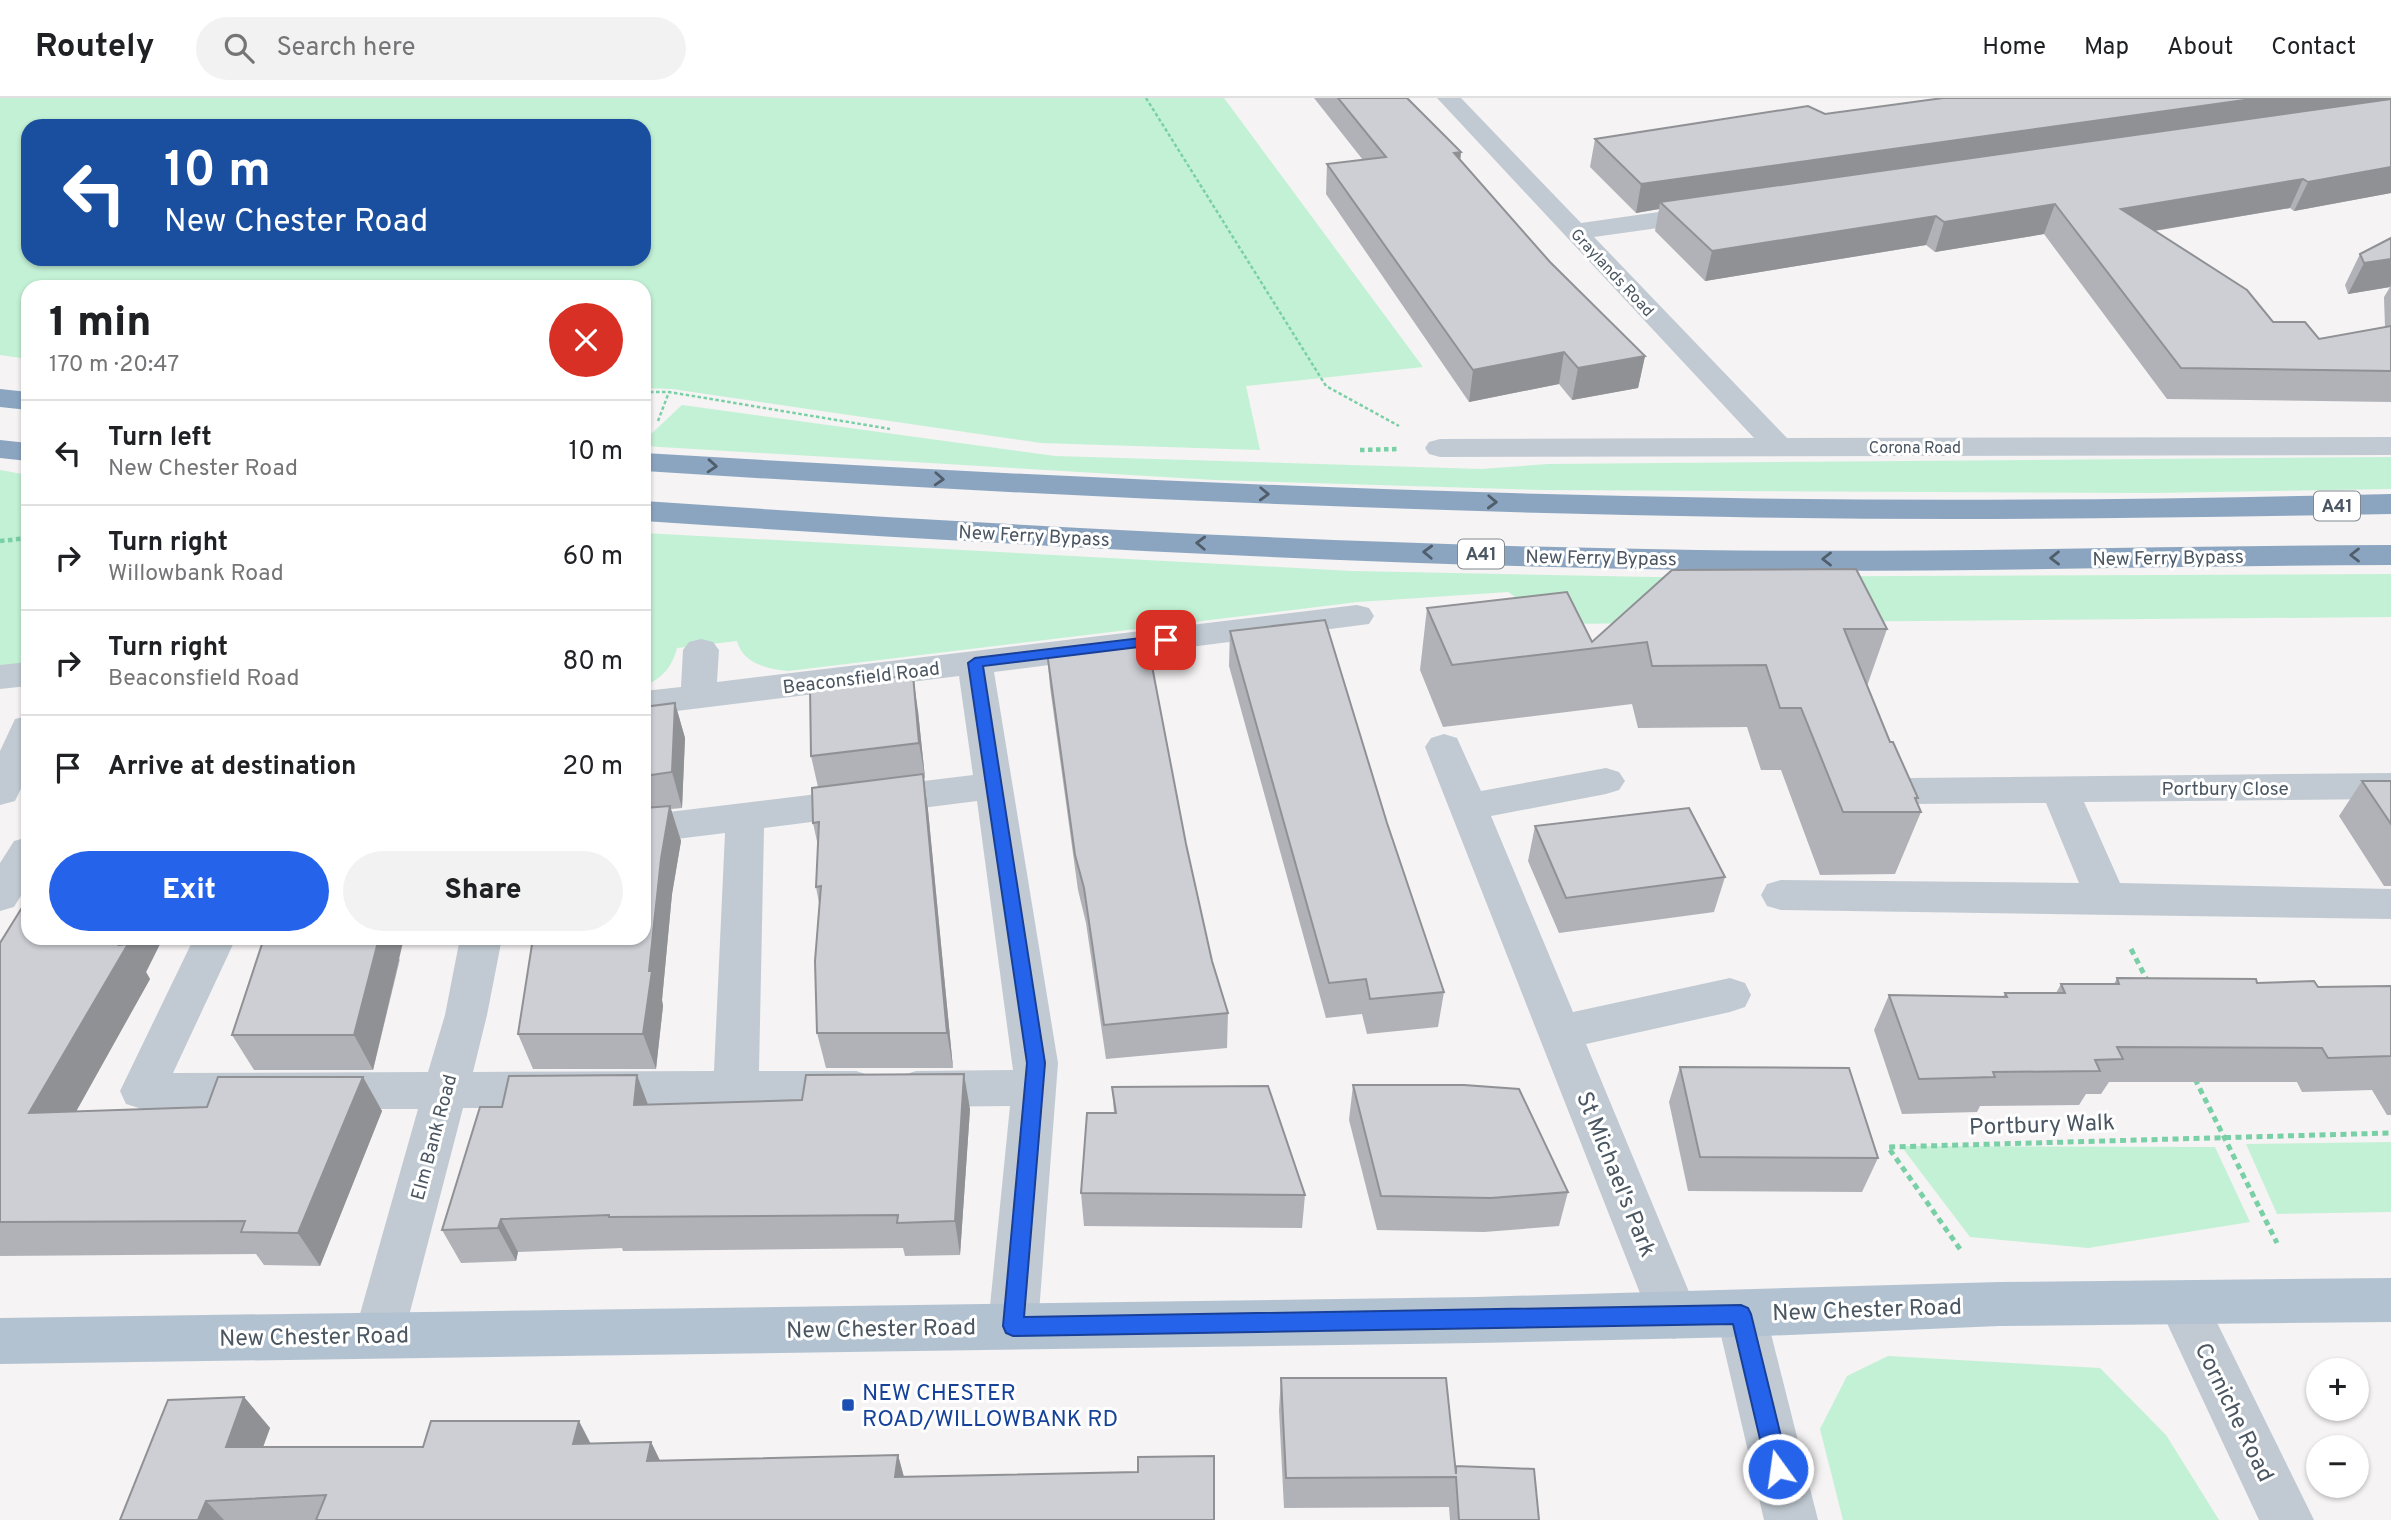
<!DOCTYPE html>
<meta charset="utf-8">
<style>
body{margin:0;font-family:Overpass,sans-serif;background:#f2f2f2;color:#202124;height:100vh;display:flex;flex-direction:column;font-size:26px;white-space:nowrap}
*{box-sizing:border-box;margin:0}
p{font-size:23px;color:#757577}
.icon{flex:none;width:38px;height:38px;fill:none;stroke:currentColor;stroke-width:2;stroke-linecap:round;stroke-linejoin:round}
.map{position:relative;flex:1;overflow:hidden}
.sheet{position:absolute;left:21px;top:182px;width:630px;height:665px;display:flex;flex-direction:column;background:#fff;border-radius:21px;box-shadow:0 2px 5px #0004}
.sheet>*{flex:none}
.hud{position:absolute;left:21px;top:21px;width:630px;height:147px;border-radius:21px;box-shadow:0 2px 5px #0004;background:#1a4fa0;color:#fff;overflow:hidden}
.fabs{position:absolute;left:2306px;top:1260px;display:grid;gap:14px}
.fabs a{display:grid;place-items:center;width:63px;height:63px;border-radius:50%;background:#fff;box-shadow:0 2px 5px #0004;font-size:35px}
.pin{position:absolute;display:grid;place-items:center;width:60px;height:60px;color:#fff;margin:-30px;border-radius:14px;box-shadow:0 4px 10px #0006}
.me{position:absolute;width:77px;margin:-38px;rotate:346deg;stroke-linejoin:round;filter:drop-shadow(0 0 5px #0008)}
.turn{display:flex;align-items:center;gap:24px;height:147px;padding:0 28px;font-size:32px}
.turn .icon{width:91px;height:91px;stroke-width:2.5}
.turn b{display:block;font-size:49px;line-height:60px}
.round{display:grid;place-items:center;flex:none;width:74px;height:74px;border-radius:37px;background:#f2f2f2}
.headline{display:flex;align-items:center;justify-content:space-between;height:119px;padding:0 28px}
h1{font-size:42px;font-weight:800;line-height:52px}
.button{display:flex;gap:14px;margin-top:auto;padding:14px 28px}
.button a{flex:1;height:80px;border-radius:42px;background:#2563eb;color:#fff;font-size:28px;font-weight:800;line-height:80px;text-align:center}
.button a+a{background:#f2f2f2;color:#202124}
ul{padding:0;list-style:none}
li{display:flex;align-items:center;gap:21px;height:105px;padding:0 28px;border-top:2px solid #e0e0e0}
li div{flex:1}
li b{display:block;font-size:26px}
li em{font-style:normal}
header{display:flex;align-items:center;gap:42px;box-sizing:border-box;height:98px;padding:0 35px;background:#fff;border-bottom:2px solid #e0e0e0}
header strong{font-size:33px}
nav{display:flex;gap:38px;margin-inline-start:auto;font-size:24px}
.search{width:490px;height:63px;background:#f2f2f2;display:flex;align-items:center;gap:18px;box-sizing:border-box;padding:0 24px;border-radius:38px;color:#757577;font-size:26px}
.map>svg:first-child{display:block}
.green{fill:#c3f1d5;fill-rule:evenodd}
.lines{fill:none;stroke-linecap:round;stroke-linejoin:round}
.path-far2{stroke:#7ad0a6;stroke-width:2.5;stroke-dasharray:3.5 2.5;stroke-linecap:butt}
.path-far1{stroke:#7ad0a6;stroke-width:4.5;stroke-dasharray:4.5 3.5;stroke-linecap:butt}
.path{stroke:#7ad0a6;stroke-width:5;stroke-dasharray:6 4.5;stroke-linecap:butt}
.minor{fill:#c1cad2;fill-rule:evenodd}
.major{fill:#b3c2d1;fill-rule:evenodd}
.highway{fill:#8ba5c1;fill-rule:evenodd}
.wall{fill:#b0b2b7}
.shaded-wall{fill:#909195}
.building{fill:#cdcfd5;stroke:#909195;stroke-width:2}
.oneway{stroke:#505e6b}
.route{fill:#2563eb;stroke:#184099;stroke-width:2}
.transit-dot{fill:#1a4fb4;stroke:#fff;stroke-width:2.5}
.labels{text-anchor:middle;stroke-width:6;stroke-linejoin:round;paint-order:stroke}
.far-street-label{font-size:16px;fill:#4a5661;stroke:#fff}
.shield{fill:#fff;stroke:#808990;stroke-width:2}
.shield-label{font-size:18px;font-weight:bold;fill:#4a5661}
.street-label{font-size:19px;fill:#4a5661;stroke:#fff}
.near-street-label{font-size:23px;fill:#4a5661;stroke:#fff}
.near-transit-label{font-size:23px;fill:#164399;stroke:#fff;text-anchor:start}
</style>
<header>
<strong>Routely</strong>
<div class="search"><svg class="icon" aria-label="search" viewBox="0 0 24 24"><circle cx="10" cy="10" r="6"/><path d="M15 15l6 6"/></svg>Search here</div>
<nav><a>Home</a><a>Map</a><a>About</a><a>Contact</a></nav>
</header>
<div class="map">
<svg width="2391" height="1422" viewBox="0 0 2391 1422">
<rect width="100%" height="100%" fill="#f5f3f3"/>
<g class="green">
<path d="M 0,0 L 1224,0 L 1423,269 L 1246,288 L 1260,352 L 1041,345 L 672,291 L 644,290 L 644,189 L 28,189 L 28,261 L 0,257 ZM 28,28 L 644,28 L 644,161 L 28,161 Z"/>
<polygon points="682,307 1055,358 1481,371 1548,366 2391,359 2391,391 2153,395 1543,392 1215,382 644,348 644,336 650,337"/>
<polygon points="0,372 28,377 28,565 0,568"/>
<path d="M 644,435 L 1352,473 L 1652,479 L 2391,476 L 2391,519 L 1554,526 L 1508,494 L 1358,504 L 788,573 C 768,571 743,566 737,543 L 677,550 C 672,569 663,580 644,588 Z"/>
<polygon points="2391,1044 2391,1114 2277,1116 2246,1046"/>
<polygon points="1901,1048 2215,1049 2250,1124 2088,1150 1970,1139"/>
<polygon points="1888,1258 2100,1270 2166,1337 2219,1422 1843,1422 1820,1331 1847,1278"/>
</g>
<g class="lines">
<g class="path-far2">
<polyline points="1146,0 1326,288 1399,328"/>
<polyline points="644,294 669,294 890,331"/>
<polyline points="658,323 669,294"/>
</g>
<g class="path-far1">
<polyline points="1360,352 1397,351"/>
<polyline points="0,443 28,440"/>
</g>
<g class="path">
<polyline points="2131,851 2148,884"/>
<polyline points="2195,981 2277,1145"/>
<polyline points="1960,1151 1888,1049 2391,1035"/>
</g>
<g class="minor">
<polygon points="1437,0 1461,0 1581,125 1708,107 1717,110 1721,115 1717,120 1708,123 1594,139 1787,340 2391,339 2391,357 1440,359 1429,356 1425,350 1429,344 1440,341 1754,340"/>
<polygon points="1357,507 1369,510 1374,518 1369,526 994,574 1058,965 1038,1228 1031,1244 1013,1251 995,1244 988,1228 1010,1008 916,1009 900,1004 894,991 900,978 916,973 1013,972 977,703 764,730 759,973 856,973 872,978 878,991 872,1004 856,1009 463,1010 404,1237 397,1253 379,1260 361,1253 354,1237 418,1011 142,1011 126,1006 120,993 194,840 236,840 173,975 428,974 445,917 460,840 502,840 487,917 473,974 714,973 725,735 644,745 644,717 973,677 959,578 644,617 644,593 681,589 683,552 689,544 701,541 713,544 719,552 717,584"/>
<polygon points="28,564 28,588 0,591 0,567"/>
<polygon points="28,618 28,676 15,703 0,707 0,653 15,621"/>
<polygon points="1444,636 1457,640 1481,693 1606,670 1619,674 1625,683 1619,692 1606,696 1491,718 1573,914 1730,880 1745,885 1751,897 1745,909 1730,914 1586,946 1699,1218 1692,1234 1674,1241 1656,1234 1649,1218 1425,649 1431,640"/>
<polygon points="2391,675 2391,701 2084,704 2120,785 2391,791 2391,821 1781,812 1767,808 1761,797 1767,786 1781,782 2079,785 2046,705 1910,706 1897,702 1891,693 1897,684 1910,680"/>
<polygon points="28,739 28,786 14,809 0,813 0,765 14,743"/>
<polygon points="2183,1184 2200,1190 2314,1422 2259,1422 2158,1206 2166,1190"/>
<polygon points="1741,1193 1759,1200 1766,1216 1818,1422 1764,1422 1716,1216 1723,1200"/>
</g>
<polygon class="major" points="2391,1180 2391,1224 1999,1228 1741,1239 1477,1245 0,1266 0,1220 1477,1199 1999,1184"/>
<g class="highway">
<polygon points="0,291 28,294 28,312 0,309"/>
<polygon points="0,342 28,345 28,363 0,360"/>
<path d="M 644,355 C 1007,377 1369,394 1732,400 C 1952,404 2171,401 2391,396 L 2391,416 C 2171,420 1952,423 1732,419 C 1369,413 1007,396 644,373 Z"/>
<path d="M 644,403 C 995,427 1346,447 1697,452 C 1928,455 2160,448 2391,447 L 2391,467 C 2160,468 1928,475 1697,472 C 1346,467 995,446 644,423 Z"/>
</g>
</g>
<g class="wall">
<polygon points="1314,0 1407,0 1461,54 1460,62 1550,164 1645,258 1638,290 1572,302 1559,286 1469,304 1326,96 1327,66 1363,62"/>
<polygon points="2391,0 2391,95 2294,113 2290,110 2155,133 2273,224 2319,241 2385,229 2384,199 2390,189 2348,196 2345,187 2360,156 2391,140 2391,304 2167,301 2044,136 1935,154 1926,147 1705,183 1655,133 1659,111 1636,115 1590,69 1595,41 1825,16"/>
<polygon points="1672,472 1887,531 1867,588 1890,644 1918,700 1916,704 1921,714 1895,776 1820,777 1781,672 1761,672 1747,629 1638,630 1632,606 1443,629 1420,572 1427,510 1592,544"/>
<polygon points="1230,533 1387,725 1444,894 1438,929 1367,936 1362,916 1326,920 1229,568"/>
<polygon points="1047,554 1186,746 1212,863 1228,915 1227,950 1106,961 1086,825 1078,792 1050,589"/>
<polygon points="675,605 685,640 682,710 671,711 681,743 672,796 662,902 663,908 656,971 533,971 518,936 644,840 644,609"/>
<polygon points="918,613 925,680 923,680 928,712 953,970 826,970 817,935 819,805 816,789 818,748 813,725 818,689 811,658"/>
<polygon points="2362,683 2391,683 2391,788 2384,788 2339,718"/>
<polygon points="1535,728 1725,779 1714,814 1559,835 1528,763"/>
<polygon points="28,840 163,840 146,874 150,881 76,1014 207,1009 363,979 382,1013 320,1168 264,1167 256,1156 0,1158 0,845"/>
<polygon points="400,861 373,972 254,972 232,937"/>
<polygon points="2117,880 2257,885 2318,889 2391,888 2391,1017 2387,1017 2372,992 2302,994 2297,984 2109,984 2101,996 2086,996 2079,1007 1980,1008 1977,1014 1902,1016 1874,932 1889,897 2003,899 2005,895 2056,895 2061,886 2114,886"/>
<polygon points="1680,969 1878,1060 1862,1094 1688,1093 1669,1004"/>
<polygon points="1353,987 1568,1094 1559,1128 1484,1134 1377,1132 1349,1022"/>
<polygon points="1112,989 1305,1097 1302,1130 1084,1128 1081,1095 1114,1015"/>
<polygon points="648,1006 970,1011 960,1157 905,1158 903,1150 623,1153 622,1150 518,1154 516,1163 461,1165 442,1132"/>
<polygon points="1281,1280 1455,1369 1539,1422 1450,1422 1449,1409 1284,1410 1279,1312"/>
<polygon points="244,1299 270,1330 263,1349 423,1349 651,1344 660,1363 898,1357 904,1379 1214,1422 120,1422"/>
</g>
<g class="shaded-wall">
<polygon points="2259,0 2391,0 2391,7 1660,104 1659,111 1636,115 1641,86"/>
<polygon points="1461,54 1458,84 1454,55"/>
<polygon points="2391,69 2391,95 2294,113 2308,84"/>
<polygon points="2303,81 2290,110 2110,140 2121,111"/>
<polygon points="2055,106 2044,136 1935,154 1944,124"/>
<polygon points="1936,118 1926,147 1705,183 1712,153"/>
<polygon points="2391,161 2391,186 2390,189 2348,196 2364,165"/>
<polygon points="1564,254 1559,286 1469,304 1473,272"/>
<polygon points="1645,258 1638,290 1572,302 1578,270"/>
<polygon points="913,577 918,613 925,680 919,645"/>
<polygon points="675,605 685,640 682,710 672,674"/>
<polygon points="923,676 928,712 953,970 947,935"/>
<polygon points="670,708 681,743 672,796 662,902 663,908 656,971 643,936 661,761"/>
<polygon points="122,840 163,840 146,874 150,881 56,1049 29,1015"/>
<polygon points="379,840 404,840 373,972 354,937"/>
<polygon points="964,976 970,1011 960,1157 955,1123"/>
<polygon points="637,977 650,1012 634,1007"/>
<polygon points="363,979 382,1013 320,1168 298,1135"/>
<polygon points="501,1121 518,1154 516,1163 498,1130"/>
<polygon points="244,1299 270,1330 252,1379 226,1349"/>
<polygon points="579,1323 595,1354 573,1346"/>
<polygon points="651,1344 666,1375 647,1363"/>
<polygon points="898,1357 906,1387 895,1379"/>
<polygon points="206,1403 224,1422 198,1422"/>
</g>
<g class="building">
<polygon points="1338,0 1407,0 1461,54 1454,55 1550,164 1645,258 1578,270 1564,254 1473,272 1327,66 1386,59"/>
<polygon points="1943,0 2259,0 1641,86 1595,41 1808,8 1825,16"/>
<polygon points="2391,1 2391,69 2308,84 2303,81 2121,111 2247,192 2273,224 2305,224 2319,241 2391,228 2391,273 2181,270 2055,106 1944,124 1936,118 1712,153 1660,104"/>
<polygon points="2391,140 2391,161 2364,165 2360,156"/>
<polygon points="1856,471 1887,531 1844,531 1890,644 1893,644 1918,700 1915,700 1921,714 1843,714 1801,610 1780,610 1766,567 1652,568 1647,544 1452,567 1427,510 1567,494 1592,544 1672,472"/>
<polygon points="1325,522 1387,725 1444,894 1370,901 1366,881 1329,885 1230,533"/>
<polygon points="1147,542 1186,746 1212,863 1228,915 1104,927 1084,790 1075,757 1047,554"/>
<polygon points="913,577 919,645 811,658 810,589"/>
<polygon points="675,605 672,674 644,678 644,609"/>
<polygon points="923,676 947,935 817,935 815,863 821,788 816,789 819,724 813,725 812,690"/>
<polygon points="2362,683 2391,683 2391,726"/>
<polygon points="670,708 661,761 649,873 652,873 643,936 518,936 533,840 644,840 644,710"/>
<polygon points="1689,710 1725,779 1566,800 1535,728"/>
<polygon points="28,800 28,840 122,840 119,847 128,846 29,1015 207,1009 218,979 363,979 298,1135 241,1134 245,1123 0,1124 0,845"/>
<polygon points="264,840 379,840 354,937 232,937"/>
<polygon points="2117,880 2256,881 2257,885 2314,883 2318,889 2391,888 2391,958 2328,960 2322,950 2117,949 2123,961 2095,962 2100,973 1993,974 1995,979 1919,981 1889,897 2007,899 2005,895 2065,895 2061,886 2119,886"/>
<polygon points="1680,969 1849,970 1878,1060 1700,1059"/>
<polygon points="964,976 955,1123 897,1125 898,1117 609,1119 609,1117 501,1121 498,1130 442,1132 480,1009 502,1009 509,978 637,977 634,1007 802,1002 806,977"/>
<polygon points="1353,987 1464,987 1519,991 1568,1094 1491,1100 1381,1098"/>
<polygon points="1268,988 1305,1097 1081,1095 1087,1015 1116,1015 1112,989"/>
<polygon points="1281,1280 1446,1280 1456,1376 1456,1368 1534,1371 1539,1422 1459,1422 1456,1379 1286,1380"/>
<polygon points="244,1299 226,1349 423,1349 431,1323 579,1323 573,1346 651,1344 647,1363 898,1357 895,1379 1138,1374 1138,1359 1214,1358 1214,1422 316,1422 326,1397 206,1403 198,1422 120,1422 168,1302"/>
</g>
<defs><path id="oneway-chevron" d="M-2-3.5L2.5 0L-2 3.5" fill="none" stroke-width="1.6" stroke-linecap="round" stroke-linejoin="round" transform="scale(1.75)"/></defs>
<g class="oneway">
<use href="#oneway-chevron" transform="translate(712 368) rotate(4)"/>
<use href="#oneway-chevron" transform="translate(939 381) rotate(3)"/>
<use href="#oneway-chevron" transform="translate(1264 396) rotate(2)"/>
<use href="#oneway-chevron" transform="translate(1492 404) rotate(2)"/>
<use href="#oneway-chevron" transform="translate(1201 445) rotate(-178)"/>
<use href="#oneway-chevron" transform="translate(1428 454) rotate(-178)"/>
<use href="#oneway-chevron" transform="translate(2355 457) rotate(-180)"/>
<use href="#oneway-chevron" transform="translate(2055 460) rotate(179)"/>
<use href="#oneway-chevron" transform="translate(1827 461) rotate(-180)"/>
</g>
<polygon class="route" points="1166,537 1173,542 1171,545 983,568 1045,965 1024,1219 1741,1207 1748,1210 1751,1216 1789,1371 1786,1378 1778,1381 1770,1378 1767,1371 1733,1226 1013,1238 1006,1235 1003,1228 1027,965 968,565 975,560"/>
<rect class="transit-dot" x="841" y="1300" width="14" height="14" rx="3.5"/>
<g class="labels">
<g class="far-street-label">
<text transform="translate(1613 174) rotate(47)" y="6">Graylands Road</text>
<text x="1915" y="355">Corona Road</text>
</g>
<g class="shield">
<rect x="2314" y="393.5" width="46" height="29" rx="5"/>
<rect x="1458" y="441.5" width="46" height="29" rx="5"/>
</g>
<g class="shield-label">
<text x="2337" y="414">A41</text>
<text x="1481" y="462">A41</text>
</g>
<g class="street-label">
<text transform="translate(1034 437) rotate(3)" y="7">New Ferry Bypass</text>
<text transform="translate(1601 459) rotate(1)" y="7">New Ferry Bypass</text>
<text transform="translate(2168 459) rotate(-1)" y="7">New Ferry Bypass</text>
<text transform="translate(861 579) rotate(-7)" y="7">Beaconsfield Road</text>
<text x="2225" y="697">Portbury Close</text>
<text transform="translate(433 1039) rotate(-75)" y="7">Elm Bank Road</text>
</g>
<g class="near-street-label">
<text transform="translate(2042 1026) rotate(-2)" y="8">Portbury Walk</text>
<text transform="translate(1617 1076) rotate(68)" y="8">St Michael's Park</text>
<text transform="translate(1867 1211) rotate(-2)" y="8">New Chester Road</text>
<text transform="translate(881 1230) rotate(-1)" y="8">New Chester Road</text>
<text transform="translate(314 1238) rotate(-1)" y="8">New Chester Road</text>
<text transform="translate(2235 1314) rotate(64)" y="8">Corniche Road</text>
</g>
<g class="near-transit-label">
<text x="862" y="1302">NEW CHESTER<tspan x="862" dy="26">ROAD/WILLOWBANK RD</tspan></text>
</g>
</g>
</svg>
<div class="fabs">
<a>+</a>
<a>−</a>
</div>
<div class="pin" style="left:1166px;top:542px;background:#d93025"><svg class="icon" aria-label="arrive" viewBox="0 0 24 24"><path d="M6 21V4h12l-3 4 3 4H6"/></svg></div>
<svg class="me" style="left:1778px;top:1371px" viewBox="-20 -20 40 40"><circle r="17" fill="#2563eb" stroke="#fff" stroke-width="3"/><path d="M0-11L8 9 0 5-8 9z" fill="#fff"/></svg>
<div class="hud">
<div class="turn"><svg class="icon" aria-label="left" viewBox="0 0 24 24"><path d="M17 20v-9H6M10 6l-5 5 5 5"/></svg><div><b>10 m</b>New Chester Road</div></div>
</div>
<section class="sheet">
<div class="headline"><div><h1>1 min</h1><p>170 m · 20:47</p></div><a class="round" style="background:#d93025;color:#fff"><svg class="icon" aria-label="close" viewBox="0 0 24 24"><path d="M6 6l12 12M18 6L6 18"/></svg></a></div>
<ul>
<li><svg class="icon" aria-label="left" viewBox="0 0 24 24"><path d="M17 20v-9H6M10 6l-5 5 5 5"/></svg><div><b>Turn left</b><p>New Chester Road</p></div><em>10 m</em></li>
<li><svg class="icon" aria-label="right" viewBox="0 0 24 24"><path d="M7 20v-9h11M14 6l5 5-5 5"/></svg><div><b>Turn right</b><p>Willowbank Road</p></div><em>60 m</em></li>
<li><svg class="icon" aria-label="right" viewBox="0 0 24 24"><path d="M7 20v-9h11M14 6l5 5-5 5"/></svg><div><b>Turn right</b><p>Beaconsfield Road</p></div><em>80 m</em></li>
<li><svg class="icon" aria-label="arrive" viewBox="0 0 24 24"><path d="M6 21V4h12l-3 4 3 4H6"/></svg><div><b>Arrive at destination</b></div><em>20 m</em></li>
</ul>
<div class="button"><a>Exit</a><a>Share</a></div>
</section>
</div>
